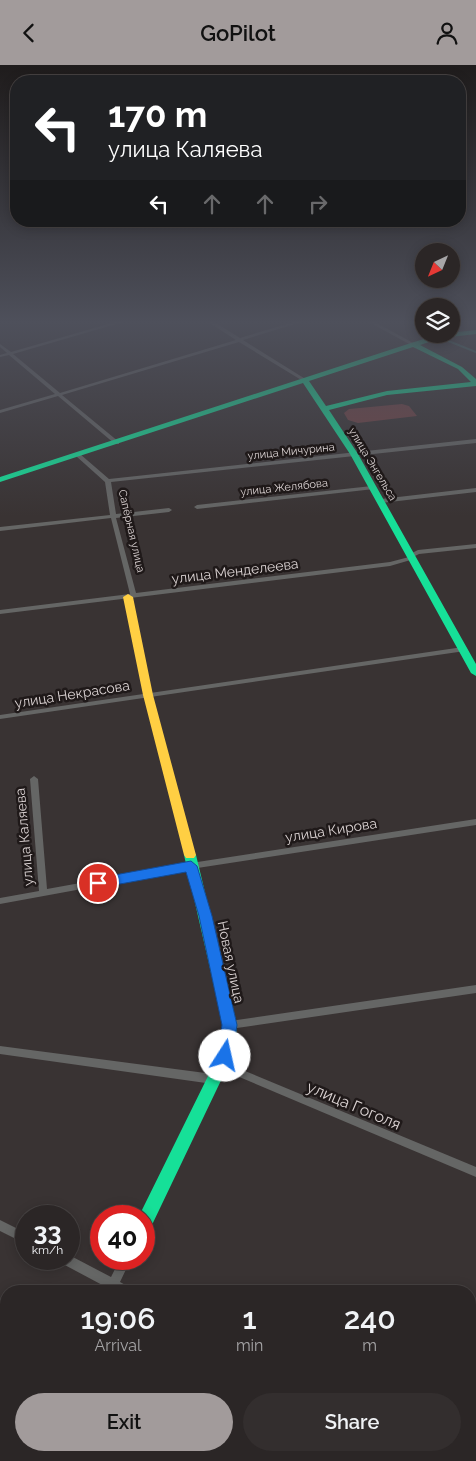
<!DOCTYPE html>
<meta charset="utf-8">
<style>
body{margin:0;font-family:Raleway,sans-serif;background:#332e2e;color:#f1f3f6;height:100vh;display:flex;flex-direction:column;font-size:19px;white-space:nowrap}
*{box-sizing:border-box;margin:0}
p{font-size:16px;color:#a6a5a7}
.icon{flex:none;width:28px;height:28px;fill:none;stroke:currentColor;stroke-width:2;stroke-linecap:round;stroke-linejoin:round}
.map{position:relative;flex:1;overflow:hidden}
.drawer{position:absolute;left:0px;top:1220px;width:476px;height:176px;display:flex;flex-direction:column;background:#2b2626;border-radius:20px 20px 0 0;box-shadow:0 2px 12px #0003,0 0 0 1px #474343}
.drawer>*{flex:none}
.guide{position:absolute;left:10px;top:10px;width:456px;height:152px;border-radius:20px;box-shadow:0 2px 12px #0003,0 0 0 1px #474343;background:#202124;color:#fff;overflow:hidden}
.needle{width:32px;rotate:223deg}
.buttons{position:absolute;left:415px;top:178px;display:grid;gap:10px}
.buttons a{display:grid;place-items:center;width:45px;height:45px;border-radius:50%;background:#2b2626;box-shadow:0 2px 12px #0003,0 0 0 1px #474343;font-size:25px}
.speed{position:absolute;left:15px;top:1140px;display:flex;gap:10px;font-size:25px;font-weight:700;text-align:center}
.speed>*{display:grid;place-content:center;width:65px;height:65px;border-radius:50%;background:#2b2626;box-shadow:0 2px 12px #0003,0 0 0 1px #474343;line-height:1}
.speed small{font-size:12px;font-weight:400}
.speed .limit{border:8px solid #d22;background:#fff;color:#111}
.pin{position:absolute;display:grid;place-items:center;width:42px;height:42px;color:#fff;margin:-21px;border:2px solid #fff;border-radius:50%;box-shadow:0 1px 5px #0007}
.me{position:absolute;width:55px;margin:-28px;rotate:10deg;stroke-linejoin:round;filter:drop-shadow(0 0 4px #0008)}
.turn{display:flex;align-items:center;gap:18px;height:105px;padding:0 15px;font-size:22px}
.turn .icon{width:65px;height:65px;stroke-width:2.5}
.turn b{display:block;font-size:35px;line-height:42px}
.lanes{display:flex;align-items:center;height:48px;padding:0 15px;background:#0003;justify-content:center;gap:25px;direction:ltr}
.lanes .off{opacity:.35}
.eta{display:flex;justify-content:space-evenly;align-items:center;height:85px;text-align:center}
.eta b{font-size:30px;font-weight:600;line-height:35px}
.action{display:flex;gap:10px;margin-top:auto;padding:10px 15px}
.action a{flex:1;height:58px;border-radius:30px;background:#a29b9b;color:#111;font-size:20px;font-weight:600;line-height:58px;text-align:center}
.action a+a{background:#332e2e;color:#f1f3f6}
header{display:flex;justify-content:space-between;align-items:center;height:65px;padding:0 15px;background:#a29b9b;color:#111;font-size:22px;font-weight:600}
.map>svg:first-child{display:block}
.green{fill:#714243}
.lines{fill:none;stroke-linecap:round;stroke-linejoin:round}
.stream{stroke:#397c70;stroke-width:2}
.street{fill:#656665;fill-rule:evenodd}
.fast{fill:#16e098;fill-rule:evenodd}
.slow{fill:#ffcf43;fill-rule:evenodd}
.route{fill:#1a73e8;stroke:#114b97}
.labels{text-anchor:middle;stroke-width:5;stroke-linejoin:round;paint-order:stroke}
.far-street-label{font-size:11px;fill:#dbd3d3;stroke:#1f1919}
.street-label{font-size:14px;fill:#dbd3d3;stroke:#1f1919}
.near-street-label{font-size:16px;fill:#dbd3d3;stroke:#1f1919}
</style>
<header><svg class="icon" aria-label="back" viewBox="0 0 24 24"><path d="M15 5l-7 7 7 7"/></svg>GoPilot<svg class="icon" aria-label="person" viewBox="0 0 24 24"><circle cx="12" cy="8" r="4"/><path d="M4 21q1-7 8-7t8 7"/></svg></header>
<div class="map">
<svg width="476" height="1396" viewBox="0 0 476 1396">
<rect width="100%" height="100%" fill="#393333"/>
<polygon class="green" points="402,339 409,341 417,351 358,358 348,355 344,348 349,344"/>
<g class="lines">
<g class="stream">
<polyline points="407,255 424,264"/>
<polyline points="441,273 476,287"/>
</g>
<g class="street">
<polygon points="122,255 130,255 13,289 60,328 236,275 205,255 211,255 240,273 300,255 308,255 243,275 307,315 303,316 239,277 62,330 119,377 119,379 115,379 58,331 0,348 0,345 55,329 9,290 0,292 0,290 7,288 0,282 0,279 11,287"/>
<polygon points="365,255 371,255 415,279 411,280"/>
<polygon points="476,374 476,378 111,417 116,449 169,443 172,445 169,447 116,453 136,528 390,497 409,492 410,489 418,485 476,479 476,483 419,489 415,491 414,494 390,501 0,549 0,545 130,529 111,453 0,466 0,462 110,450 105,417 76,391 76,389 80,389 109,414"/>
<polygon points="372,421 374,422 374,424 197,444 194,442 197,440"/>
<polygon points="476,423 476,427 381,438 378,436 381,434"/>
<polygon points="463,582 466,584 465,586 0,654 0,650"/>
<polygon points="34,711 38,714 47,824 191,798 476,754 476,760 191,804 0,839 0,833 39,826 30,714"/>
<polygon points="476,920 476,928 230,964 227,963 225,960 227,957 230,956"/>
<polygon points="0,981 213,1009 216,1011 218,1014 216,1017 213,1019 0,989"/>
<polygon points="221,996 476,1102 476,1112 218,1003 216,1000 218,997"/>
<polygon points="0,1155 26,1168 26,1179 0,1166"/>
<polygon points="69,1190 111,1212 120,1194 131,1194 120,1217 129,1222 131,1226 104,1226 106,1222 61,1198 60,1194 69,1194"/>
<polygon points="18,1390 31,1390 29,1396 16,1396"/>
<path d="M 404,1390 C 412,1390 423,1387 426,1396 C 418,1396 407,1396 404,1390 Z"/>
</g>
<g class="fast">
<path d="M 476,265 L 476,269 L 441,273 L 420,280 L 462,302 L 476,314 L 476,321 L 387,330 L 329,345 L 358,389 L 476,599 L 476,611 L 471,608 L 350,389 L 303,318 L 0,417 L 0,412 L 411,278 L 440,269 ZM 413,282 L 458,304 L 471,317 L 387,326 L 326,341 L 309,316 Z"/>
<polygon points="190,785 194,787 196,790 237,960 235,979 226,1005 150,1164 144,1166 144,1151 139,1151 214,999 221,979 223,960 184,790 186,787"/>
</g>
<polygon class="slow" points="128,529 133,532 153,630 196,790 194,793 186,793 184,790 143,630 123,532"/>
</g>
<linearGradient id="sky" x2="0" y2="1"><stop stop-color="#1f1c1c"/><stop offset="0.57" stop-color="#4e505b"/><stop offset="1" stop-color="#4e505b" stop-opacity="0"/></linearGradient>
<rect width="476" height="451" fill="url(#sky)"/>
<polygon class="route" points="191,796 197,801 212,851 237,960 232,991 230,996 225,998 220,996 217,991 222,960 199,851 186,807 98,823 92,818 98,813"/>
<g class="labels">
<g class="far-street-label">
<text transform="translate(291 386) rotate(-6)" y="4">улица Мичурина</text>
<text transform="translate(373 399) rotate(59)" y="4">улица Энгельса</text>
<text transform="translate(284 422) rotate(-6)" y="4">улица Желябова</text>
<text transform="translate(132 466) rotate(77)" y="4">Сапёрная улица</text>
</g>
<g class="street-label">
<text transform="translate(235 506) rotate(-7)" y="5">улица Менделеева</text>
<text transform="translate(72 629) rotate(-9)" y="5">улица Некрасова</text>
<text transform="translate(331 765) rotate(-9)" y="5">улица Кирова</text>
<text transform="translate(24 772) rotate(-95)" y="5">улица Каляева</text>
<text transform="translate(231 897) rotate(78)" y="5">Новая улица</text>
</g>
<g class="near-street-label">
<text transform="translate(354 1040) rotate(23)" y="6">улица Гоголя</text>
</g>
</g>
</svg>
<div class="buttons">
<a><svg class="needle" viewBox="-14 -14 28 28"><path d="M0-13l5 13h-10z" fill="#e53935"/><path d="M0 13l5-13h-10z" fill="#a6a5a7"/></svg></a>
<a><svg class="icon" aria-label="layers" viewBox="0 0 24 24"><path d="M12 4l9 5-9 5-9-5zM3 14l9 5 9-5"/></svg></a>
</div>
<div class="speed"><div>33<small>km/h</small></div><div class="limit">40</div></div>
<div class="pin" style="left:98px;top:818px;background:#d93025"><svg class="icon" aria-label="arrive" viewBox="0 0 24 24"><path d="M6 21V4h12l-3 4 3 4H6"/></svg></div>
<svg class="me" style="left:225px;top:991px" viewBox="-20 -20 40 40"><circle r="19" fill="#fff"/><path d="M0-13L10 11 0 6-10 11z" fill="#1a73e8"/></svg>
<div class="guide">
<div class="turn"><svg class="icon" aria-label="left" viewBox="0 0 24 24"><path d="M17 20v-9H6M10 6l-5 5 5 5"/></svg><div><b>170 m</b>улица Каляева</div></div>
<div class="lanes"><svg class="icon" aria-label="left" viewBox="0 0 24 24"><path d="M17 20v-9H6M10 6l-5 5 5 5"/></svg><svg class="icon off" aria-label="ahead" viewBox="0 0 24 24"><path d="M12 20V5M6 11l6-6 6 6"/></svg><svg class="icon off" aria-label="ahead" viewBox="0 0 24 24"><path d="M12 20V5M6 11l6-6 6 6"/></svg><svg class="icon off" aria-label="right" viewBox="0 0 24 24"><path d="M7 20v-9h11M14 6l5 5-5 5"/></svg></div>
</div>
<section class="drawer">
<div class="eta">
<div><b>19:06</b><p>Arrival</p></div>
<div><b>1</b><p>min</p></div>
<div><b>240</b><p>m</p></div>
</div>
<div class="action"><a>Exit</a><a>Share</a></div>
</section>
</div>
